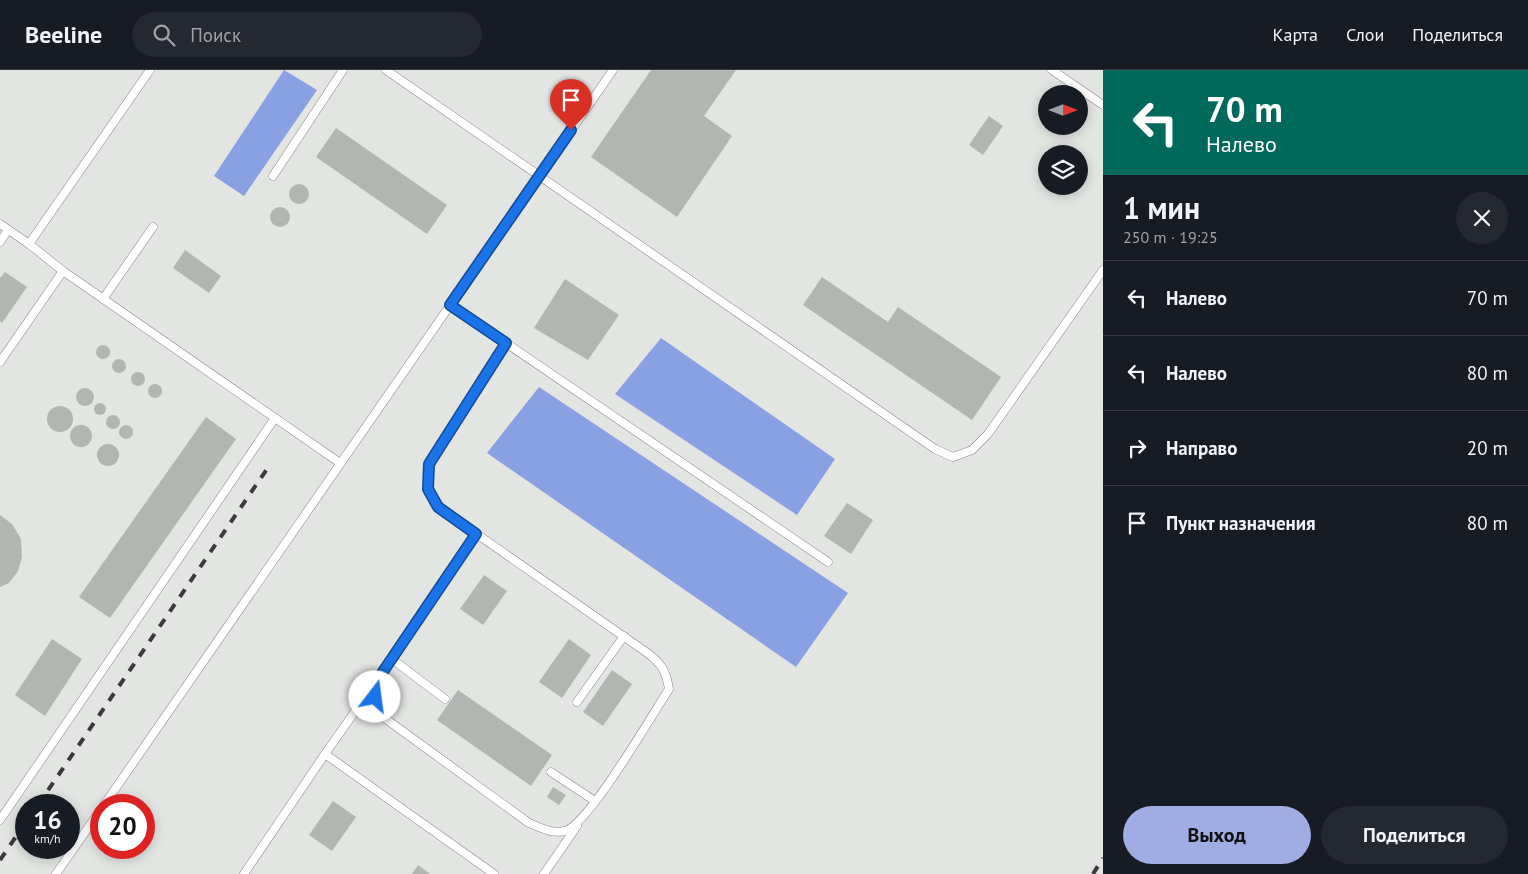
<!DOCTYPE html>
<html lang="ru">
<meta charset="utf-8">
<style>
body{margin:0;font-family:"PT Sans",sans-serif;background:#242831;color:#f1f3f6;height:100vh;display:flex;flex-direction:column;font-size:19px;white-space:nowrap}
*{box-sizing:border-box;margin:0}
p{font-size:16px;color:#9ea1a6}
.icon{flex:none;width:28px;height:28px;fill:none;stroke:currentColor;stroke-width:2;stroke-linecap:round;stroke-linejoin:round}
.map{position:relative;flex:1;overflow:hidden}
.side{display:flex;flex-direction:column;background:#171b24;width:425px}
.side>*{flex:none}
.top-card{background:#00695c;color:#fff;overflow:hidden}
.needle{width:32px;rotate:90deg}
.controls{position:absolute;left:1038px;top:15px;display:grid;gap:10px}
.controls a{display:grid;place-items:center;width:50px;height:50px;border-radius:50%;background:#171b24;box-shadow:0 2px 12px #0003;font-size:25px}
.speed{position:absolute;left:15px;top:724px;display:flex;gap:10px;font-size:25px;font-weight:700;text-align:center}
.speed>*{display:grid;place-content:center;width:65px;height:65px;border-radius:50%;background:#171b24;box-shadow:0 2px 12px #0003;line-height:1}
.speed small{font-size:12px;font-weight:400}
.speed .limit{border:8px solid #d22;background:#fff;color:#111}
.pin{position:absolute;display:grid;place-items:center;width:42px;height:42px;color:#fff;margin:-51px -21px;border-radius:50% 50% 50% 0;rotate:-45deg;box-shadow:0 0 5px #0007}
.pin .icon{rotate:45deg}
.me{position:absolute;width:55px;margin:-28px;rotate:15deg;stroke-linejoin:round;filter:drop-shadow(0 0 4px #0008)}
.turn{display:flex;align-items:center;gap:18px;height:105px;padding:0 20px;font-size:22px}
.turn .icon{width:65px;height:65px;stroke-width:2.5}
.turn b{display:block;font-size:35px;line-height:42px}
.round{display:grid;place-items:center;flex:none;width:52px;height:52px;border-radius:26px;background:#242831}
.head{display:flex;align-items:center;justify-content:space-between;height:85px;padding:0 20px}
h1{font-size:30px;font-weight:600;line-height:38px}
.action{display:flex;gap:10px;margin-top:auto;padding:10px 20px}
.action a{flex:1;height:58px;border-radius:30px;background:#a0ade2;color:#111;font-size:20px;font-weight:600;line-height:58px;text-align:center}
.action a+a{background:#242831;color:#f1f3f6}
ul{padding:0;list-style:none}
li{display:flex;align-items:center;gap:15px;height:75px;padding:0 20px;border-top:1px solid #363941}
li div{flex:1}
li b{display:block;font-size:19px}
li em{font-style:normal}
header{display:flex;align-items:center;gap:30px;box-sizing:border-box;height:70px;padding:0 25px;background:#171b24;border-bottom:1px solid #363941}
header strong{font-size:24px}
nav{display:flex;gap:28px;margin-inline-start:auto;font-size:18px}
.search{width:350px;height:45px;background:#242831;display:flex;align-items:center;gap:12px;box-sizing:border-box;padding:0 18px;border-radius:28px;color:#9ea1a6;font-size:19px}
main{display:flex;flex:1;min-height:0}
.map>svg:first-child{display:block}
.water{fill:#89a0e2}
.building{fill:#b2b6b2}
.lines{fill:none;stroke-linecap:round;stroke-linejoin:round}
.lane-casing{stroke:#858885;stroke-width:9}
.lane{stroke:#fff;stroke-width:8}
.rail{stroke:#3a3b3a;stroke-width:4;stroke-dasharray:9 9;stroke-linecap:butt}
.route-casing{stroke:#114b97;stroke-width:12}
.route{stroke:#1a73e8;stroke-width:9}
</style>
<header>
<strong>Beeline</strong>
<div class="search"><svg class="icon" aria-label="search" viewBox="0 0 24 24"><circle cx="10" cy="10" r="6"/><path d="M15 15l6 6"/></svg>Поиск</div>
<nav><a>Карта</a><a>Слои</a><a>Поделиться</a></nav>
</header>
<main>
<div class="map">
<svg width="1103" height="804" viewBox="0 0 1103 804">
<rect width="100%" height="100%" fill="#e2e5e2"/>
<g class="water">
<polygon points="284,0 317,20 244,126 214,106"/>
<polygon points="661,268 835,389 797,445 615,324"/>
<polygon points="539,317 848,523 796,597 487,383"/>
</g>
<g class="building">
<polygon points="651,0 736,0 704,46 732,66 677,147 591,87"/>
<polygon points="989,46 1003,56 983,85 969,75"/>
<polygon points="336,58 447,135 427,164 316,87"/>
<circle cx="299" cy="124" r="10"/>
<circle cx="280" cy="147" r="10"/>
<polygon points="185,180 221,206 209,223 173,198"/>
<polygon points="5,202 27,217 2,253 0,251 0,208"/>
<polygon points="822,207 888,252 898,237 1001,307 972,350 803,235"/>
<polygon points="565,209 619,245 588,290 534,258"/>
<circle cx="103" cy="282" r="7"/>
<circle cx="119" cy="296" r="7"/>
<circle cx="138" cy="309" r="7"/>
<circle cx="155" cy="321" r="7"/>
<circle cx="85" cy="327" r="9"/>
<circle cx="100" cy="339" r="6"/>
<circle cx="60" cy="349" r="13"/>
<circle cx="113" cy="352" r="7"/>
<polygon points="206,347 236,369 110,548 79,527"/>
<circle cx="81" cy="366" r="11"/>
<circle cx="126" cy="362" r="7"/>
<circle cx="108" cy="385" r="11"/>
<polygon points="847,433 873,450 851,484 824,466"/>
<polygon points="0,445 12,454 21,469 22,487 18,501 9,513 0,517"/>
<polygon points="484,505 507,521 483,555 460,539"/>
<polygon points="52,569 82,589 45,646 15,625"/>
<polygon points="569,569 591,585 562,628 539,612"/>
<polygon points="612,600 632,614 603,656 583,642"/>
<polygon points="458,620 552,685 531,716 437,650"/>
<polygon points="553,717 566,725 559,735 547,727"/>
<polygon points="333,731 356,747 332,781 309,765"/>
<polygon points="418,795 430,804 412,804"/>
</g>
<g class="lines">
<defs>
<g id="lane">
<polyline points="386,0 935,379 953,387 972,380 988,364 1103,200"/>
<polyline points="1052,0 1103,35"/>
<polyline points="273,106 343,0"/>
<polyline points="0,154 29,174"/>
<polyline points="0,172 8,160"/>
<polyline points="63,201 340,393"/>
<polyline points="103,229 153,157"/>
<polyline points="450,235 828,492"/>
<polyline points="0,292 63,201 29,174 150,0"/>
<path d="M 477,464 L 376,612 L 375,627 L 379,644 L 529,753 C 541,758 552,764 565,761 C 589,754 652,645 669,619 C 666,600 661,593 646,582 L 438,437 L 428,419 L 429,394 L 506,273"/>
<polyline points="392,589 445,629"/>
<polyline points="375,613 325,684 494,804"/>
<polyline points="577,632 624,566"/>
<polyline points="551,702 595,731"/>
<polyline points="104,735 613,0"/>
<polyline points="0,750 275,348"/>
<polyline points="56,804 101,739"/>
<polyline points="244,804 325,684"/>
<polyline points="544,804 577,756"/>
</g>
</defs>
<use href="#lane" class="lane-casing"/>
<use href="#lane" class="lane"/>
<g class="rail">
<polyline points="38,735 269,396"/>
<polyline points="0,790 26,752"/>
<polyline points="1093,804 1103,788"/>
</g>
</g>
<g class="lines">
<defs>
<polyline id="route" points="375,627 376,612 476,464 438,437 428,419 429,394 506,273 450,235 571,60"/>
</defs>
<use href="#route" class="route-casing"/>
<use href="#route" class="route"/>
</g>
</svg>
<div class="controls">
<a><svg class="needle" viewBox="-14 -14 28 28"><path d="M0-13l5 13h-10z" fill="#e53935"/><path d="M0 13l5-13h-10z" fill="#9ea1a6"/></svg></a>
<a><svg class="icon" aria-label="layers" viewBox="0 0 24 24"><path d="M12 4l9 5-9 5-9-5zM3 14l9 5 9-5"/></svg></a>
</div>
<div class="speed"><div>16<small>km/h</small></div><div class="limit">20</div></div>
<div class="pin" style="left:571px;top:60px;background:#d93025"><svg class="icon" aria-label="arrive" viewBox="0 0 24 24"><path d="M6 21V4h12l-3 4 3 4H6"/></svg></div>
<svg class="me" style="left:375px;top:627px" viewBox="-20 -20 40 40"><circle r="19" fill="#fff"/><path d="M0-13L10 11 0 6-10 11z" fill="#1a73e8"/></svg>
</div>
<section class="side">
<div class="top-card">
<div class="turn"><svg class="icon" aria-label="left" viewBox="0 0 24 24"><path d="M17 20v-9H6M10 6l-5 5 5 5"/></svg><div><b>70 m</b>Налево</div></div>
</div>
<div class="head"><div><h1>1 мин</h1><p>250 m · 19:25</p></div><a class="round"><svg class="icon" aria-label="close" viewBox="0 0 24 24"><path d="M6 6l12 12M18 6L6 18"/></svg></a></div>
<ul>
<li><svg class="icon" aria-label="left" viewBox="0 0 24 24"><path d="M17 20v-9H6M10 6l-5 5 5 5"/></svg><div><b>Налево</b></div><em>70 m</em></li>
<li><svg class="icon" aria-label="left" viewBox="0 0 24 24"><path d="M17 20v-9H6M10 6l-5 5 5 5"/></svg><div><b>Налево</b></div><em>80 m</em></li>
<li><svg class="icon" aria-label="right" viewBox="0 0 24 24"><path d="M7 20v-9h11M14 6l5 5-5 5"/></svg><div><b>Направо</b></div><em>20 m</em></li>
<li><svg class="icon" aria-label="arrive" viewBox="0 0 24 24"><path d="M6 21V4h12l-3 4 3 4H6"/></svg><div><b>Пункт назначения</b></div><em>80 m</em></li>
</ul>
<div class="action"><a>Выход</a><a>Поделиться</a></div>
</section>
</main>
